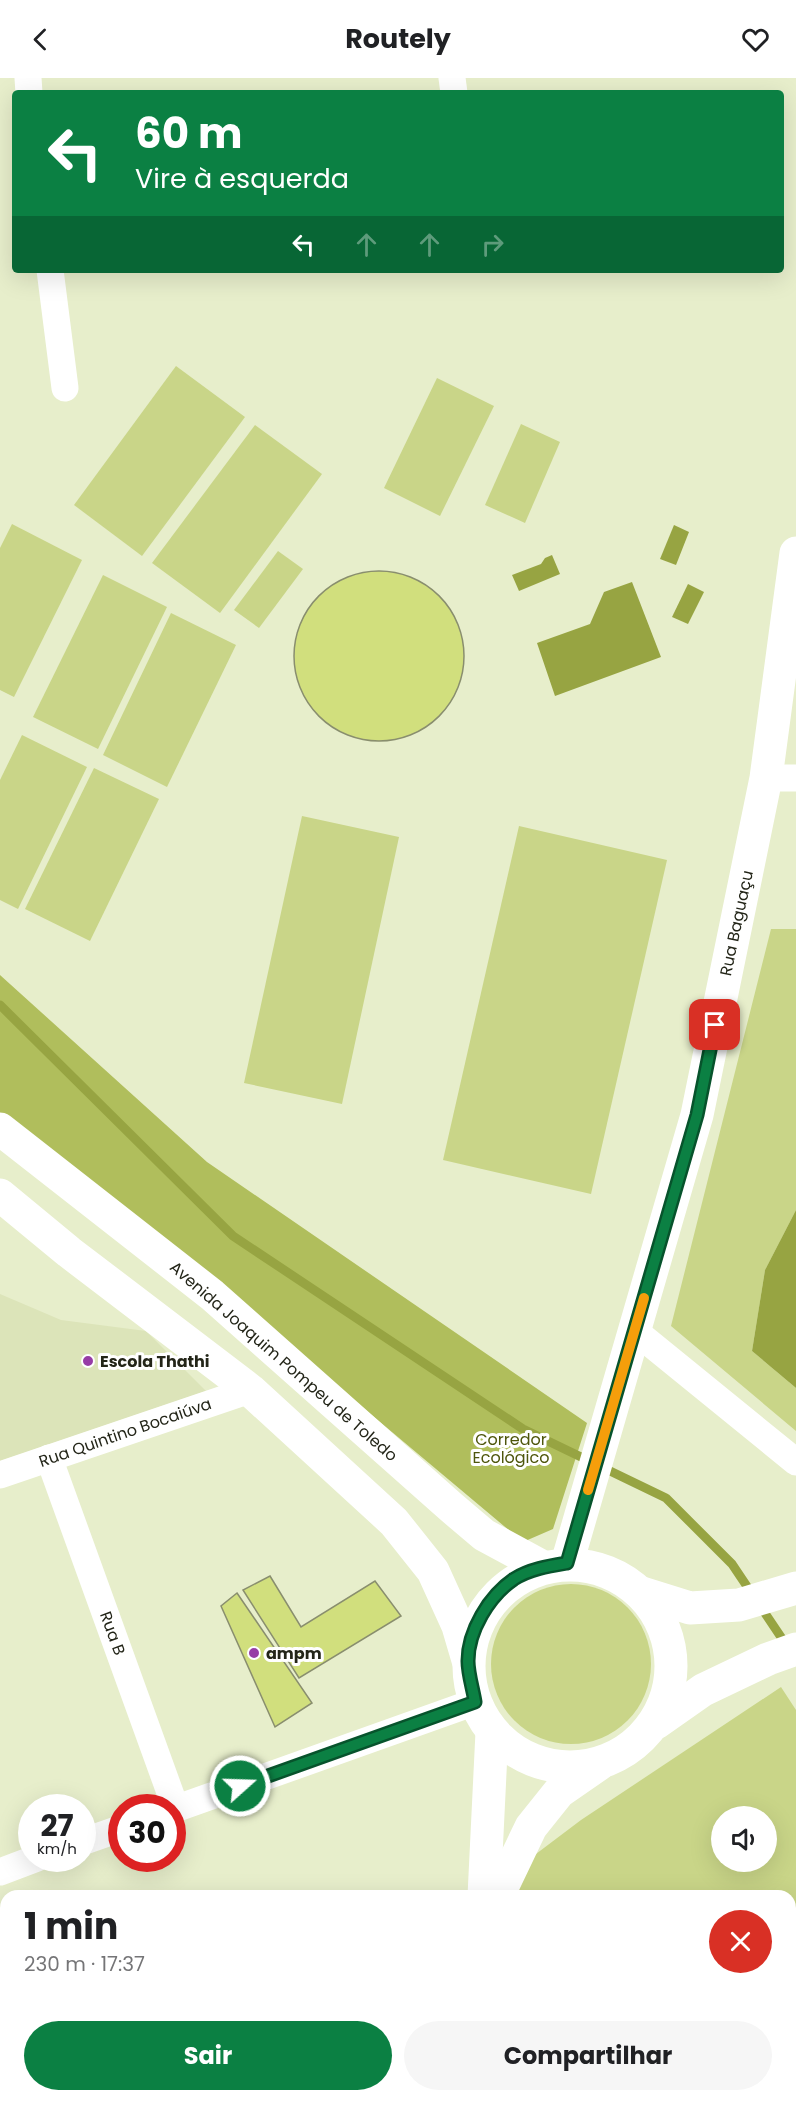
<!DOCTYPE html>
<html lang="pt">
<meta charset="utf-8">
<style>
body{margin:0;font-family:Poppins,sans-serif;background:#f6f6f6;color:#202124;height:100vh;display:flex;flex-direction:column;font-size:22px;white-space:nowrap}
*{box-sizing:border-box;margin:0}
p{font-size:20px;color:#757577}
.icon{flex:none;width:33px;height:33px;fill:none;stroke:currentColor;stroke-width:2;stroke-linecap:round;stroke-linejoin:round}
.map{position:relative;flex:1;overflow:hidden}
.details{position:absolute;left:0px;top:1812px;width:796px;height:212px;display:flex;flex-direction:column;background:#fff;border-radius:18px 18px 0 0;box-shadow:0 6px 24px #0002}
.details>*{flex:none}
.guide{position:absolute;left:12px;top:12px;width:772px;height:183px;border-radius:6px;box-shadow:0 6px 24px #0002;background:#0b8043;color:#fff;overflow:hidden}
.buttons{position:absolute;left:711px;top:1728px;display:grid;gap:12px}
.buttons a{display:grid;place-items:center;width:66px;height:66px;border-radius:50%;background:#fff;box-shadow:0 6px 24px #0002;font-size:30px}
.speed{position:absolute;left:18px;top:1716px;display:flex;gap:12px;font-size:30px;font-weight:700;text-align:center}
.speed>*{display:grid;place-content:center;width:78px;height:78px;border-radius:50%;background:#fff;box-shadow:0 6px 24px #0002;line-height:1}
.speed small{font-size:15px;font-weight:400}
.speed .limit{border:9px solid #d22;background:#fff;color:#111}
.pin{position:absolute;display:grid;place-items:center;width:51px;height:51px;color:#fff;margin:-26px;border-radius:12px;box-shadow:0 3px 9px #0006}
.me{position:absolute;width:66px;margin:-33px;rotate:70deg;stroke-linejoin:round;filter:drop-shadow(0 0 4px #0008)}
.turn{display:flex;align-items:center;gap:21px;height:126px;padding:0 24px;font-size:27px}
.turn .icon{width:78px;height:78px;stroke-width:2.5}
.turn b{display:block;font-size:42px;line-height:51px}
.lanes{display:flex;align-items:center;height:57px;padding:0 24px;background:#0003;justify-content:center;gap:30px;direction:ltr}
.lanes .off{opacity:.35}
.round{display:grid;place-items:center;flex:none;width:63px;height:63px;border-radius:32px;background:#f6f6f6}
.headline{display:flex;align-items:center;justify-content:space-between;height:102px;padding:0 24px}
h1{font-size:36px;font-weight:700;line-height:45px}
.action{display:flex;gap:12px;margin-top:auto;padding:12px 24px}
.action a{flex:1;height:69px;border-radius:36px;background:#0b8043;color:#fff;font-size:24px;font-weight:700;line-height:69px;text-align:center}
.action a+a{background:#f6f6f6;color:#202124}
header{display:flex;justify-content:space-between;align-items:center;height:78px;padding:0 24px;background:#fff;font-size:27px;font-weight:700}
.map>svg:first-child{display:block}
.built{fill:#dce4b9}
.green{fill:#c9d588;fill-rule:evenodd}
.forest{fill:#b0be5c}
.water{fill:#97a442}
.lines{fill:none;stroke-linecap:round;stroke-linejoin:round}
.stream{stroke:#97a442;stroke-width:9}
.building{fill:#d1df7d;stroke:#898e6e;stroke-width:1.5}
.minor{stroke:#fff;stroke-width:27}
.tertiary{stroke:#fff;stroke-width:33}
.secondary{stroke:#fff;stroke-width:33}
.route-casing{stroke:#07532c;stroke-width:15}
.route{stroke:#0b8043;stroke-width:10}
.slow{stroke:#f59e0b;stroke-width:10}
.poi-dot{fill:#973ca6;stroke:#fff;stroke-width:2}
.labels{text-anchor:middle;stroke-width:6;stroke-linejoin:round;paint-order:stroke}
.street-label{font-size:16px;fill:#232518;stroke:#fff}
.poi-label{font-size:16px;font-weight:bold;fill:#232518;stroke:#fff;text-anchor:start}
.park-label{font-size:16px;fill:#4e560c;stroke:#fff}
</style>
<header><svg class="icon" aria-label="back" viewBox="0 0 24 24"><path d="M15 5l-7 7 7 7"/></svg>Routely<svg class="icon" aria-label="heart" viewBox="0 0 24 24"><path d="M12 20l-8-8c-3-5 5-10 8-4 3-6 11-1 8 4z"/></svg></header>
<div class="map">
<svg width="796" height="2023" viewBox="0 0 796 2023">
<rect width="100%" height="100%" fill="#e7eecb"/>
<polygon class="built" points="0,1216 61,1242 146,1253 206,1313 0,1383"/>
<g class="green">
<polygon points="176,288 245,339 142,478 74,427"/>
<polygon points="437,300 494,328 440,438 384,410"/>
<polygon points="521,346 560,364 525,445 485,427"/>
<polygon points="255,347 322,396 220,535 152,485"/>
<polygon points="12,446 82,482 14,619 0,612 0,470"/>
<polygon points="278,473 303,491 259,550 234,532"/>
<polygon points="103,497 167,529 98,671 33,639"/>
<polygon points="171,535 236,567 167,709 103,677"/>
<polygon points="22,657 87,689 18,831 0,822 0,702"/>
<polygon points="94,690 159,721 90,863 25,831"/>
<polygon points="302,738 399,759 342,1026 244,1005"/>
<polygon points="519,748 667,782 591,1116 443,1082"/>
<polygon points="771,851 796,851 796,1132 765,1192 752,1273 796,1310 796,1353 671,1248"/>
<circle cx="571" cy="1586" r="80"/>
<path d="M 781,1609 L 796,1632 L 796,2023 L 484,2023 L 484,2018 L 790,2018 L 790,1818 L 515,1818 L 528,1782 L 581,1742 ZM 722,1738 L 766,1738 L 766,1784 L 722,1784 Z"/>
</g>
<polygon class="forest" points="0,897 207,1084 587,1345 553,1451 523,1464 218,1208 0,1041"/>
<g class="water">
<polygon points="674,447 689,454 676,487 660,481"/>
<polygon points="552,477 560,496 519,513 512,497 541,486 545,480"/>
<polygon points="632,504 661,579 555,618 537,565 590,546 604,514"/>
<polygon points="688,506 704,514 688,546 672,539"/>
<polygon points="796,1132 796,1310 752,1273 765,1192"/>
</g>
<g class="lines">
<polyline class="stream" points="0,927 233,1158 523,1351 666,1420 732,1486 787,1568"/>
</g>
<g class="building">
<circle cx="379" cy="578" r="85"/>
<polygon points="270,1498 301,1549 375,1503 401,1538 299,1600 243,1512"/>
<polygon points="237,1515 312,1625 275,1649 221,1528"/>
</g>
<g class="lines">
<g class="minor">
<polyline points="28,0 29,15"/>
<polyline points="452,0 454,15"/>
<polyline points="50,192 65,310"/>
<polyline points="766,700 796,700"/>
<polyline points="635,1253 796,1384"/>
<polyline points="49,1380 176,1731"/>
<polyline points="0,1397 250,1312"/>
<polyline points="172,1732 475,1624"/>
<polyline points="82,1764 122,1750"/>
<polyline points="0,1794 37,1780"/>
</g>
<polyline class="tertiary" points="567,1485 697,1037 766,700 796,475"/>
<g class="secondary">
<polyline points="0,1051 212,1217 451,1429 484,1457 543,1489"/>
<polyline points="0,1117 69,1174 250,1312 394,1444 433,1493 458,1548 468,1582"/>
<circle cx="570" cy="1588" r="101"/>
<polyline points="642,1515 690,1530 739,1527 796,1510"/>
<polyline points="656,1645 703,1612 768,1581 796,1571"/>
<polyline points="484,1818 492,1654"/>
<polyline points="498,1818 531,1749 559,1714 598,1687"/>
<polyline points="464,2023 464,2018"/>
</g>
</g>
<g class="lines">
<defs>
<path id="route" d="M 240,1708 L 475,1624 C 473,1611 468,1596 468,1583 C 468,1553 489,1518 514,1501 C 530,1491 549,1488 567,1485 L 697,1037 L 715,947"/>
</defs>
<use href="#route" class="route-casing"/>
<use href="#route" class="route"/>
<polyline class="slow" points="588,1412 644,1220"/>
</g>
<g class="poi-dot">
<circle cx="88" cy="1283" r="6"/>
<circle cx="254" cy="1575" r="6"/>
</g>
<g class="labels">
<g class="street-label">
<text transform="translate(736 845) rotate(-78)" y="6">Rua Baguaçu</text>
<text transform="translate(284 1283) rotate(41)" y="6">Avenida Joaquim Pompeu de Toledo</text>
<text transform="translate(125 1354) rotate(-19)" y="6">Rua Quintino Bocaiúva</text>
<text transform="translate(113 1555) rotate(70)" y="6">Rua B</text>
</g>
<g class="poi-label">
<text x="100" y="1289">Escola Thathi</text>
<text x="266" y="1581">ampm</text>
</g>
<g class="park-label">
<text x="511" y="1367">Corredor<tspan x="511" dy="18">Ecológico</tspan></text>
</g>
</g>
</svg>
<div class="buttons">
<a><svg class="icon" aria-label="sound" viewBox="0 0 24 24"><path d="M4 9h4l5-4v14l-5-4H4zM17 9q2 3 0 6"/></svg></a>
</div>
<div class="speed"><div>27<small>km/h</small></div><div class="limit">30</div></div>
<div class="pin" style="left:715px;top:947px;background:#d93025"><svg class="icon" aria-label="arrive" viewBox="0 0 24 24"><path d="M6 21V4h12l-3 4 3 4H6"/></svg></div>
<svg class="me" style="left:240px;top:1708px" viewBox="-20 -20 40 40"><circle r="17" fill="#0b8043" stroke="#fff" stroke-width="3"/><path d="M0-11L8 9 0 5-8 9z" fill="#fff"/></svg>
<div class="guide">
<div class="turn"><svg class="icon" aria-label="left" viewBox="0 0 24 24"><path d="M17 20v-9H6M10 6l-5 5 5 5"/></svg><div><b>60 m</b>Vire à esquerda</div></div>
<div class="lanes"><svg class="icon" aria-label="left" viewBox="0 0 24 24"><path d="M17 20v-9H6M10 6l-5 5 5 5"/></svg><svg class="icon off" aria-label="ahead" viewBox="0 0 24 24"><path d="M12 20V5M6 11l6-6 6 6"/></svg><svg class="icon off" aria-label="ahead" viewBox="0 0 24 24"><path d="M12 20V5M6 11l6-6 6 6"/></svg><svg class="icon off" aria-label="right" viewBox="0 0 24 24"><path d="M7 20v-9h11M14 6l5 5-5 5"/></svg></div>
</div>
<section class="details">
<div class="headline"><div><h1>1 min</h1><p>230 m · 17:37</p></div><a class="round" style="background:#d93025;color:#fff"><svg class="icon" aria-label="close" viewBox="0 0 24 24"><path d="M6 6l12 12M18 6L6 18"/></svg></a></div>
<div class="action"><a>Sair</a><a>Compartilhar</a></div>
</section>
</div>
